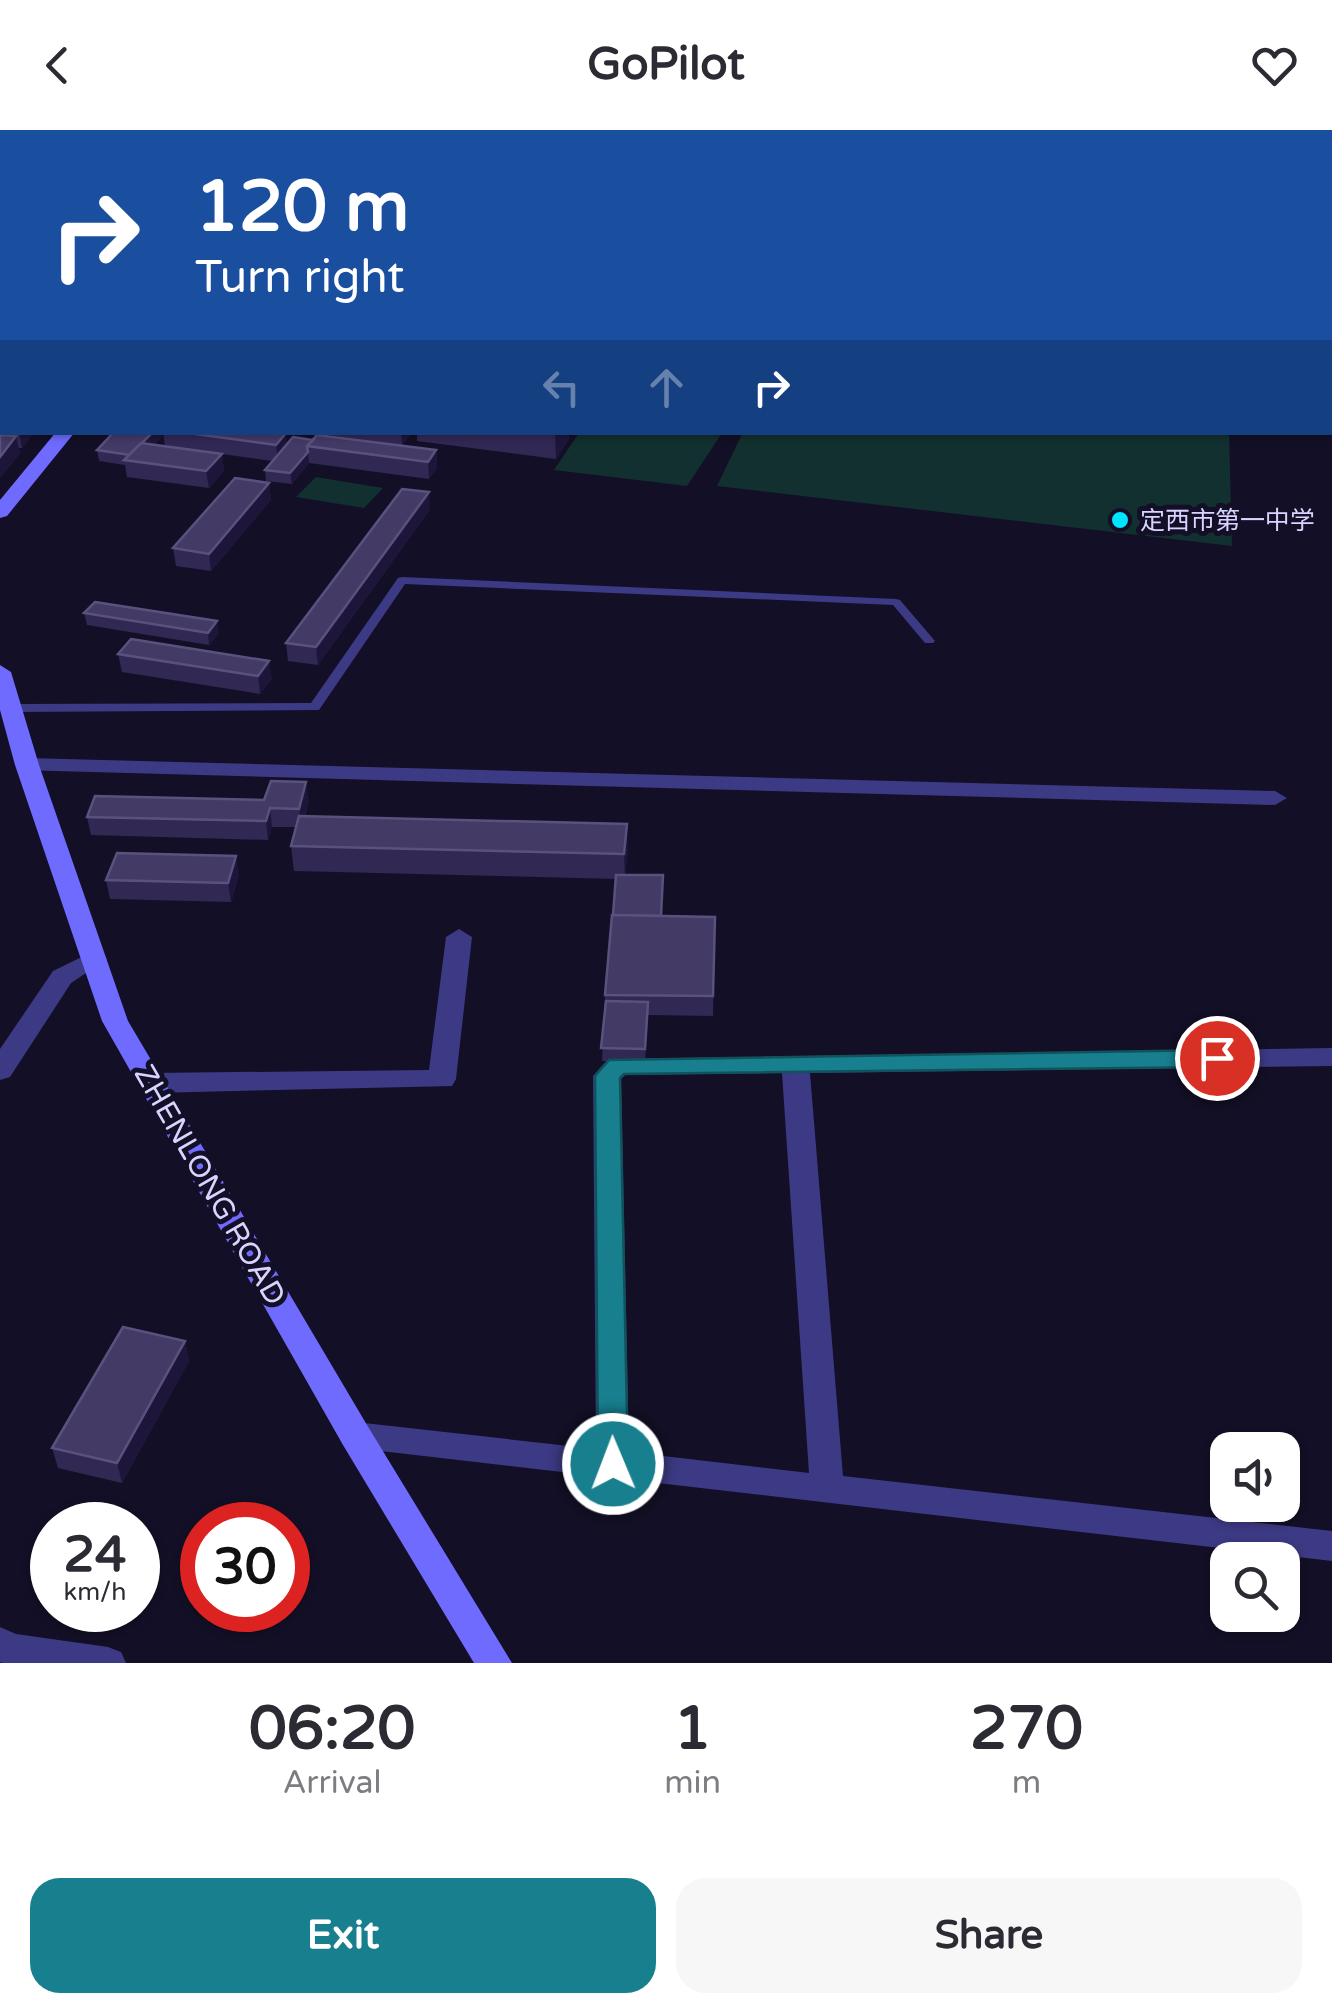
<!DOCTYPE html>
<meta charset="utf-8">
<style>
body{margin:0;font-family:"Varela Round","Noto Sans SC",sans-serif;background:#f7f7f7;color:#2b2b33;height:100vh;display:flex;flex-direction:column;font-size:38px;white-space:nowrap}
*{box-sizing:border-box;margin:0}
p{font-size:32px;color:#7c7c81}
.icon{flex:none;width:55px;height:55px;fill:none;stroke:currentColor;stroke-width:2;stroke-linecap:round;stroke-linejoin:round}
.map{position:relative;height:1533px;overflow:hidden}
.panel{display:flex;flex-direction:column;background:#fff;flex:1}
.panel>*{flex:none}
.guide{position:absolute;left:0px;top:0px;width:1332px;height:305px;box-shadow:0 2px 8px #0004;background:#1a4fa0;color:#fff;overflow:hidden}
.fabs{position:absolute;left:1210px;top:1302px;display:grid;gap:20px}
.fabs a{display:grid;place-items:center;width:90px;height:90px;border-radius:20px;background:#fff;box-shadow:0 2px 8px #0004;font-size:50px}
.speed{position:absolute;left:30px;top:1372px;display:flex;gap:20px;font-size:50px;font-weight:700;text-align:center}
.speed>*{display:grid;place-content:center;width:130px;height:130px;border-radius:50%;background:#fff;box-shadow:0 2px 8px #0004;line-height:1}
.speed small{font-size:25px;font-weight:400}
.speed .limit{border:15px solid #d22;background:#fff;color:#111}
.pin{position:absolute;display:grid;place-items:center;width:85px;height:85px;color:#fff;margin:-42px;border:5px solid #fff;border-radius:50%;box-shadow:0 2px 10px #0007}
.me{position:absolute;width:110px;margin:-55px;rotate:359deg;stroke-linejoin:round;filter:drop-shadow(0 0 8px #0008)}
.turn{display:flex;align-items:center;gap:35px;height:210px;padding:0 30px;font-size:45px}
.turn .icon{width:130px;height:130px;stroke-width:2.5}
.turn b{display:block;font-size:70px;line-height:85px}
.lanes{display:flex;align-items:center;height:95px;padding:0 30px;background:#0003;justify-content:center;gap:50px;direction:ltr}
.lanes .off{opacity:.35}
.eta{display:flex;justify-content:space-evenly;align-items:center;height:170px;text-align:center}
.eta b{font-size:60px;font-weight:700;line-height:70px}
.action{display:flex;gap:20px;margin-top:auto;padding:20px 30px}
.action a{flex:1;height:115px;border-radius:30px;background:#187f8f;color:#fff;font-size:40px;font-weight:700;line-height:115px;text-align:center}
.action a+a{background:#f7f7f7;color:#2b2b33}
header{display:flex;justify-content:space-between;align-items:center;height:130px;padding:0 30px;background:#fff;font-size:45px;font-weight:700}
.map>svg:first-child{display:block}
.green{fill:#12302f}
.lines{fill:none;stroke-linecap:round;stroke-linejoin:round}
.lane{fill:#3d3a85;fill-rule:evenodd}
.street{fill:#3d3a85;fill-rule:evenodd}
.secondary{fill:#6f6bff;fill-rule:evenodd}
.wall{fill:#312854}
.shaded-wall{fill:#1d163a}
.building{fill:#433a66;stroke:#5a527e;stroke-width:2.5}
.route{fill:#187f8f;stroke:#10535d;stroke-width:2.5}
.poi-dot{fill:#00e5ff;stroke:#130f26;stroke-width:4}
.labels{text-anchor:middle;stroke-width:10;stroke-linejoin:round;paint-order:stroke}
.far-poi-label{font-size:25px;fill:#d9d4ff;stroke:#130f26;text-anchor:start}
.street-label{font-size:30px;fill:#d9d4ff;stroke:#130f26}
</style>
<header><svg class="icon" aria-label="back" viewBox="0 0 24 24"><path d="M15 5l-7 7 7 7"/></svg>GoPilot<svg class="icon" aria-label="heart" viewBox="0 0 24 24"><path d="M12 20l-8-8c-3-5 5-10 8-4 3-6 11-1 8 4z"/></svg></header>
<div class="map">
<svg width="1332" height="1533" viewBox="0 0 1332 1533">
<rect width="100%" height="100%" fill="#130f26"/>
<g class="green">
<polygon points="743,302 1229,303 1232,416 717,356"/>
<polygon points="579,303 579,302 722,303 687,356 554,340"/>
<polygon points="316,347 383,358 364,378 296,367"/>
</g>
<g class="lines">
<g class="lane">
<polygon points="707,0 736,0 739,2 713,2"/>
<polygon points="1184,0 1192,0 1191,2 1183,2"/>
<polygon points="402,447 896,469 900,470 935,511 933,513 925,513 893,475 405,454 319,580 11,582 5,578 11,574 311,573 398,448"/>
</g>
<g class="street">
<rect x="0" y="247" width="2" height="11"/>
<polygon points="27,628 1275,661 1287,668 1275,675 19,640 15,635"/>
<polygon points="459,799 472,807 456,949 452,956 151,963 141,960 137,953 141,946 151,943 429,940 446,807"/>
<polygon points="94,821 103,823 107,829 71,853 10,947 0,950 0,919 53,841"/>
<path d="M 1332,918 L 1332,936 L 810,943 L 843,1346 L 1332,1401 L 1332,1431 L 355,1318 L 343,1315 L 339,1305 L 343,1295 L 355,1292 L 596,1319 L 593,946 L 608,929 ZM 782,943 L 809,1343 L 629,1322 L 621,949 L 625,945 Z"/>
<polygon points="0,1497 16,1504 108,1517 121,1522 126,1533 3,1533 0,1532"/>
</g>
<g class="secondary">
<polygon points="56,302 75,302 7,386 0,388 0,370"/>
<polygon points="0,535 11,542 39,635 128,891 367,1295 512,1533 474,1533 343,1315 102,891 15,635 0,580"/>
</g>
</g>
<g class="wall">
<polygon points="52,0 96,0 93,2 52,2"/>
<polygon points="365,0 504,0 521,2 365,2"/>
<polygon points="551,0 702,0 724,2 551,2"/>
<polygon points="736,0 801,0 800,2 759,2"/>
<polygon points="907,0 955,0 954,2 907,2"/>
<polygon points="2,278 2,302 34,302 22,318 19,318 20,323 0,348 0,281"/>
<polygon points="114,302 162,302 162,306 154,315 165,317 163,302 284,302 287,314 436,320 437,337 429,349 309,333 292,354 266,351 265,340 273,331 222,324 224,341 209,358 127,347 125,335 99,331 97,320"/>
<polygon points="305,302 412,302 402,315"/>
<polygon points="417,302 568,302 569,309 556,329 417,311"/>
<polygon points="269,353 271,370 211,441 176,436 173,418"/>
<polygon points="430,379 318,535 288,531 286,513"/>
<polygon points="84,483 219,503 209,515 87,495"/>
<polygon points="118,524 272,549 260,564 122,542"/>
<polygon points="309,671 305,686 628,719 625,745 663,745 661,786 715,787 713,886 648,885 645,932 602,931 605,865 616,749 294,741 291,716 296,697 272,697 268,710 91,705 87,687"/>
<polygon points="239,745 231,772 110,769 106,750"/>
<polygon points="185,1211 189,1231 122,1353 58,1338 52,1318"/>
</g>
<g class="shaded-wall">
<polygon points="77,0 96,0 93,2 77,2"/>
<polygon points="2,142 2,164 0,164 0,143"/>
<polygon points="19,302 34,302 22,318"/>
<polygon points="153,302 162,302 162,306 137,332 131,325"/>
<polygon points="401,302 412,302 402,315"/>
<polygon points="555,302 568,302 569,309 556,329"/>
<polygon points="286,303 288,319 278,331 276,315"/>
<polygon points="16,306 20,323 0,348 0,327"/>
<polygon points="436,320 437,337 429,349 428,332"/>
<polygon points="308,322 309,333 292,354 290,343"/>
<polygon points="222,324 224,341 209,358 206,341"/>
<polygon points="269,353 271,370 211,441 209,424"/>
<polygon points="429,362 430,379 318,535 316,517"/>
<polygon points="217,491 219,503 209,515 208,503"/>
<polygon points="269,531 272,549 260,564 258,546"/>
<polygon points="306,652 309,671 301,697 299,679"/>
<polygon points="270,678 272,697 268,710 266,691"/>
<polygon points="627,694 628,719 625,749 624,724"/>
<polygon points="236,726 239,745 231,772 228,753"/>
<polygon points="185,1211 189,1231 122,1353 117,1333"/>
</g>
<g class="building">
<polygon points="99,0 149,0 146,2 95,2"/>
<polygon points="431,0 504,0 521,2 450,2"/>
<polygon points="625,0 702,0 724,2 648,2"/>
<polygon points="825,0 875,0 873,2 846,2"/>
<polygon points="991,0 1010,0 1009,2 990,2"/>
<polygon points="1070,0 1092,0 1090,2 1069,2"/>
<polygon points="1132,0 1157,0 1156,2 1131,2"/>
<polygon points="0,90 2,92 2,142 0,143"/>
<polygon points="2,278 2,301 0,300 0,281"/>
<polygon points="114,302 153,302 130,325 97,320"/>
<polygon points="181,302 284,302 286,303 276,315"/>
<polygon points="0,305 16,306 0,327"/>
<polygon points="317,305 436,320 428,332 307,316"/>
<polygon points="293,307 313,310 307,316 308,322 290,343 265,340"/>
<polygon points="141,313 222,324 206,341 124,330"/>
<polygon points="235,348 269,353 209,424 173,418"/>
<polygon points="402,359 429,362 316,517 286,513"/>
<polygon points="95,472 217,491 208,503 84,483"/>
<polygon points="131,509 269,531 258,546 118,524"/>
<polygon points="271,651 306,652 299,679 270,678 266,691 87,687 95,666 264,670"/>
<polygon points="299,686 627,694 624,724 291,716"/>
<polygon points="117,723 236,726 228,753 106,750"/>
<polygon points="616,745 663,745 661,786 613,785"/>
<polygon points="612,785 715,787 713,866 605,865"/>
<polygon points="606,871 648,872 645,919 601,918"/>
<polygon points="123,1197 185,1211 117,1333 52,1318"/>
</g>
<polygon class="route" points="1217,920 1229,928 1217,937 624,944 620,948 628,1334 623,1343 613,1347 602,1343 598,1334 595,946 609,930"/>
<circle class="poi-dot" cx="1120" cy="390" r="10"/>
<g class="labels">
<g class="far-poi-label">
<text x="1140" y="399">定西市第一中学</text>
</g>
<g class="street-label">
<text transform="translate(210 1055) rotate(60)" y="10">ZHENLONG ROAD</text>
</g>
</g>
</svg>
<div class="fabs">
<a><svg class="icon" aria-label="sound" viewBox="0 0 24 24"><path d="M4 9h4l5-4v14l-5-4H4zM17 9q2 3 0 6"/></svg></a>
<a><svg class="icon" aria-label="search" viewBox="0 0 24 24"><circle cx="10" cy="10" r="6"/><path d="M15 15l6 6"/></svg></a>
</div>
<div class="speed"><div>24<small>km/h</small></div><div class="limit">30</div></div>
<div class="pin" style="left:1217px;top:928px;background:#d93025"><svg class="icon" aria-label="arrive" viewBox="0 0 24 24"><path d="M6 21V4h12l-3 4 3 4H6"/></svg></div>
<svg class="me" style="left:613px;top:1334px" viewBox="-20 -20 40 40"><circle r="17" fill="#187f8f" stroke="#fff" stroke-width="3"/><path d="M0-11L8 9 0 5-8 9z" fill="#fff"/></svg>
<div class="guide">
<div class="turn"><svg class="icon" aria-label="right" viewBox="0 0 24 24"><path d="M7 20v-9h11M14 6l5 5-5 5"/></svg><div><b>120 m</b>Turn right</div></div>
<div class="lanes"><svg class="icon off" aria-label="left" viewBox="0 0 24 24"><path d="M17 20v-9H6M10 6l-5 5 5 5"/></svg><svg class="icon off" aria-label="ahead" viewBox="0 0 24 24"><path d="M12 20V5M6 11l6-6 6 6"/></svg><svg class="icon" aria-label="right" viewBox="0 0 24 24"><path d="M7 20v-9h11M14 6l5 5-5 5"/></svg></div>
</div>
</div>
<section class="panel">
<div class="eta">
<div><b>06:20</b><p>Arrival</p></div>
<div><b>1</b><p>min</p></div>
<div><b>270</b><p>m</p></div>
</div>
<div class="action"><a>Exit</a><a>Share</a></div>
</section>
